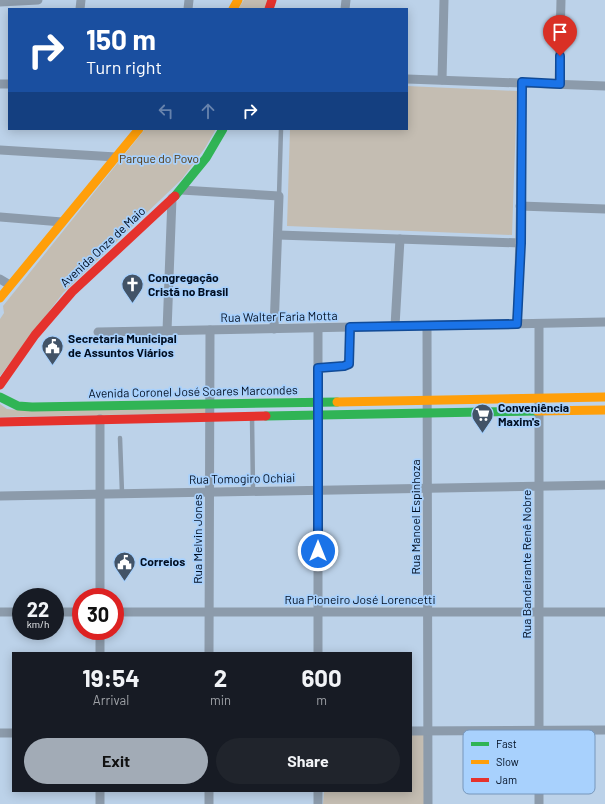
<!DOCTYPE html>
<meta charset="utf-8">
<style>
body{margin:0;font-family:Barlow,sans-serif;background:#20242c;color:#f1f3f6;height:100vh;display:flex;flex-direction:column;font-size:15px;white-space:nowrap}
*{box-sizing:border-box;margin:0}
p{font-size:13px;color:#9ea1a6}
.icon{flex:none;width:22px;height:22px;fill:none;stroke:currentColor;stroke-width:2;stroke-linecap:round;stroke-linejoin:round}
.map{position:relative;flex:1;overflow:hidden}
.drawer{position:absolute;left:12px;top:652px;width:400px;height:140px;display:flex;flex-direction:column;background:#171b24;border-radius:0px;box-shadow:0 2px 10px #0003}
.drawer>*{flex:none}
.hud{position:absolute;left:8px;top:8px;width:400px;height:122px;border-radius:0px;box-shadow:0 2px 10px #0003;background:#1a4fa0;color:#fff;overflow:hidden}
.speed{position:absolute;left:12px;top:588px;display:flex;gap:8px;font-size:20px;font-weight:700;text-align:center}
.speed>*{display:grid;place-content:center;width:52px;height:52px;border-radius:50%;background:#171b24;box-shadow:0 2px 10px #0003;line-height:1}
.speed small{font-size:10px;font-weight:400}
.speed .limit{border:6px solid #d22;background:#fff;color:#111}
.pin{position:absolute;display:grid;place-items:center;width:34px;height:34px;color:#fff;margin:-41px -17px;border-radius:50% 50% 50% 0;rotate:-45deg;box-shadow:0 0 4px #0007}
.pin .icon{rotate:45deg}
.me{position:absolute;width:44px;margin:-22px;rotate:0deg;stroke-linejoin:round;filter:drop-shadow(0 0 3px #0008)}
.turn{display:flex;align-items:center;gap:14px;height:84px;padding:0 12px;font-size:18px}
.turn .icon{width:52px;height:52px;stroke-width:2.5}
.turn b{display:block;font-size:28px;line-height:34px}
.lanes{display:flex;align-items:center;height:38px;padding:0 12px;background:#0003;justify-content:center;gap:20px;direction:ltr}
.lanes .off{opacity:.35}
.eta{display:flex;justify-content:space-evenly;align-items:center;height:68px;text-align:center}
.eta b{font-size:24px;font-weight:700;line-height:28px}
.button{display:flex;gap:8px;margin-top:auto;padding:8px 12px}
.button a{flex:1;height:46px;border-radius:24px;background:#a2abb6;color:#111;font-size:16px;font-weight:700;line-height:46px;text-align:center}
.button a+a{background:#20242c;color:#f1f3f6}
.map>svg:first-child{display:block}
.green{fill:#c4bdb2}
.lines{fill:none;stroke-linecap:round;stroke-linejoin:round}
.lane{stroke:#8c9bab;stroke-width:4.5}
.street{stroke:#8c9bab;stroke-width:9}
.fast{stroke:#30b455;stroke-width:9}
.slow{stroke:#ff9f0a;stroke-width:9}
.jam{stroke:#e5322d;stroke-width:9}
.route-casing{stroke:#114b97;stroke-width:10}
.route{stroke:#1a73e8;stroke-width:7}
.labels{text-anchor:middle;stroke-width:3.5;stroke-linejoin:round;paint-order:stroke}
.park-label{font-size:12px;fill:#523409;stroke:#a8d1fd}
.street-label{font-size:12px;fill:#000e21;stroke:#a8d1fd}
.poi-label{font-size:12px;font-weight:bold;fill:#000e21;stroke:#a8d1fd;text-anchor:start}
.key{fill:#a8d1fd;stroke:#7696bb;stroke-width:1}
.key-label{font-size:11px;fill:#000e21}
</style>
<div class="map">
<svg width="605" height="804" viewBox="0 0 605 804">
<rect width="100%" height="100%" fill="#bcd2e9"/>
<g class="green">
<polygon points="244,0 268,0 265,9 238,9"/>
<polygon points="407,86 517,91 512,235 287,226 290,129 407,129"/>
<polygon points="145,129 216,129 205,148 182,179 63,293 0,376 0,319 4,313 3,306"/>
<polygon points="0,404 7,409 17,410 206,408 206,413 0,417"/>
<polygon points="411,735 424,735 424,804 323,804 324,791 411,791"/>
</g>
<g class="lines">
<g class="lane">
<polyline points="279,196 281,129"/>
<polyline points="318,368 344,366 349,364 350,327"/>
<polyline points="252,417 253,491"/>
<polyline points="120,438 122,493"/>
</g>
<g class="street">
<polyline points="0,2 38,0"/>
<polyline points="80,9 81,0"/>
<polyline points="188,9 189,0"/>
<polyline points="345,9 346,0"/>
<polyline points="407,79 605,86"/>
<polyline points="442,80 444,0"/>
<polyline points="0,84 9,84"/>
<polyline points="559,84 561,0"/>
<polyline points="0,150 116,157"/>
<polyline points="181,190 279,196 274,329"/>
<polyline points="520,206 605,209"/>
<polyline points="0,217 62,222"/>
<polyline points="278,235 521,243"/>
<polyline points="0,279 10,285"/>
<path d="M 517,324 C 521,243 521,163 522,82"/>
<polyline points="539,324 539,804"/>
<polyline points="395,326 400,239"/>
<polyline points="427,326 428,804"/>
<polyline points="167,331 172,198"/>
<polyline points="98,332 605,322"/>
<polyline points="0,496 605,485"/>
<polyline points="100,597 100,419"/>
<polyline points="0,612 21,612"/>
<polyline points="55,612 81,612"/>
<polyline points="115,612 605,612"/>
<polyline points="100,631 100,653"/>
<polyline points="209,653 210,330"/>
<polyline points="318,653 318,328"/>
<polyline points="411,731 605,730"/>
<polyline points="0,733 13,733"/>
<polyline points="100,804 100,791"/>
<polyline points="209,804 209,791"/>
<polyline points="318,804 318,791"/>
</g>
<g class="fast">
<polyline points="175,196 206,158 223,129"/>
<polyline points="0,397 18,406 32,407 337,402"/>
<polyline points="266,416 537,411"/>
</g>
<g class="slow">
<polyline points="233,9 238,0"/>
<polyline points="0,298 139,129"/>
<polyline points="337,402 605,397"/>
<polyline points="537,411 605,410"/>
</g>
<g class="jam">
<polyline points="269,9 272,0"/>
<polyline points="0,385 35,335 72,292 175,196"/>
<polyline points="0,422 266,416"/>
</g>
</g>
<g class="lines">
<defs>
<polyline id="route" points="318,551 318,368 344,366 349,364 350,327 517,324 521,243 522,82 560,84 560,56"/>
</defs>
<use href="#route" class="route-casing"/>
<use href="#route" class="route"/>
</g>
<defs>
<symbol id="church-pin" viewBox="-11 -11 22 30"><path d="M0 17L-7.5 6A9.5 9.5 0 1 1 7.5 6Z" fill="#425367" stroke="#a8d1fd"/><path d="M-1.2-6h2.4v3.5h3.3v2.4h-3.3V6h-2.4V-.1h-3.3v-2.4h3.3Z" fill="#fff"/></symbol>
<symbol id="civic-pin" viewBox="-11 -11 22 30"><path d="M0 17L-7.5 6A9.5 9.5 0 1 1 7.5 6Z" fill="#425367" stroke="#a8d1fd"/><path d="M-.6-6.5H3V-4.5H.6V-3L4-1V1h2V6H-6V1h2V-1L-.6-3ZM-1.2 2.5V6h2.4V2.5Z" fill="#fff"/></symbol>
<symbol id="supermarket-pin" viewBox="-11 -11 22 30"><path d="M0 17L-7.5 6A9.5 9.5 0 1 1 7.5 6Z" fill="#425367" stroke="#a8d1fd"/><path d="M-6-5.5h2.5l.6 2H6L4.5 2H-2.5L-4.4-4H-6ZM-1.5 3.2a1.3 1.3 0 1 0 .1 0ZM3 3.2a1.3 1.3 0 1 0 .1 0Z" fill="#fff"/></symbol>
</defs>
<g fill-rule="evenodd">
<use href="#church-pin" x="120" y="272" width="25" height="34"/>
<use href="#civic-pin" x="40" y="334" width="25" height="34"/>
<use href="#supermarket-pin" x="470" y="402" width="25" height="34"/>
<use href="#civic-pin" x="112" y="550" width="25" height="34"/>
</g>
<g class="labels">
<g class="park-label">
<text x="159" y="163">Parque do Povo</text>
</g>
<g class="street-label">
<text transform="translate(103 247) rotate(-43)" y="4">Avenida Onze de Maio</text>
<text transform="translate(279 317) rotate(-1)" y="4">Rua Walter Faria Motta</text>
<text transform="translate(193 392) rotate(-1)" y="4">Avenida Coronel José Soares Marcondes</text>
<text transform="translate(242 479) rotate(-1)" y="4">Rua Tomogiro Ochiai</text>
<text transform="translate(416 517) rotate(-90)" y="4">Rua Manoel Espinhoza</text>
<text transform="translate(198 539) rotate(-90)" y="4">Rua Melvin Jones</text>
<text transform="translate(527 564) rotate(-90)" y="4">Rua Bandeirante Renê Nobre</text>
<text x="360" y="604">Rua Pioneiro José Lorencetti</text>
</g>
<g class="poi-label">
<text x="148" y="282">Congregação<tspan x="148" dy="14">Cristã no Brasil</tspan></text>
<text x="68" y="343">Secretaria Municipal<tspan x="68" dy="14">de Assuntos Viários</tspan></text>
<text x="498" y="412">Conveniência<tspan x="498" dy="14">Maxim's</tspan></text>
<text x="140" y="566">Correios</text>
</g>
</g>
<rect x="463" y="730" width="132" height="64" rx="6" class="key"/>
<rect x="471" y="742" width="18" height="4" fill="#30b455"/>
<rect x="471" y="760" width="18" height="4" fill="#ff9f0a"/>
<rect x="471" y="778" width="18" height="4" fill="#e5322d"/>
<g class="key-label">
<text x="496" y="748">Fast</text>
<text x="496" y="766">Slow</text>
<text x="496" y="784">Jam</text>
</g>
</svg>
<div class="speed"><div>22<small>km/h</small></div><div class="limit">30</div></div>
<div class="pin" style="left:560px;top:56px;background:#d93025"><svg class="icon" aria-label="arrive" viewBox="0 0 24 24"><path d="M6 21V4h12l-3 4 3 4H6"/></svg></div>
<svg class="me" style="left:318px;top:551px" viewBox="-20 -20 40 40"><circle r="17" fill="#1a73e8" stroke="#fff" stroke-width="3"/><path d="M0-11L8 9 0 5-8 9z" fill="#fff"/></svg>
<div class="hud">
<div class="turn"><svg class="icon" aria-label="right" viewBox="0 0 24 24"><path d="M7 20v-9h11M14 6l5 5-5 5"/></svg><div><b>150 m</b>Turn right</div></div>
<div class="lanes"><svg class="icon off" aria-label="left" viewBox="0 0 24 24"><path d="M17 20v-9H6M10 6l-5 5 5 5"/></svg><svg class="icon off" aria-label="ahead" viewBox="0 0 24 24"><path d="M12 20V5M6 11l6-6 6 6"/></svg><svg class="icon" aria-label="right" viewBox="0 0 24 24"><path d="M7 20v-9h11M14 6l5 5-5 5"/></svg></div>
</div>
<section class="drawer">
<div class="eta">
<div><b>19:54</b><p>Arrival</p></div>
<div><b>2</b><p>min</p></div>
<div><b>600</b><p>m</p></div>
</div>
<div class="button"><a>Exit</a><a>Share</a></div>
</section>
</div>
